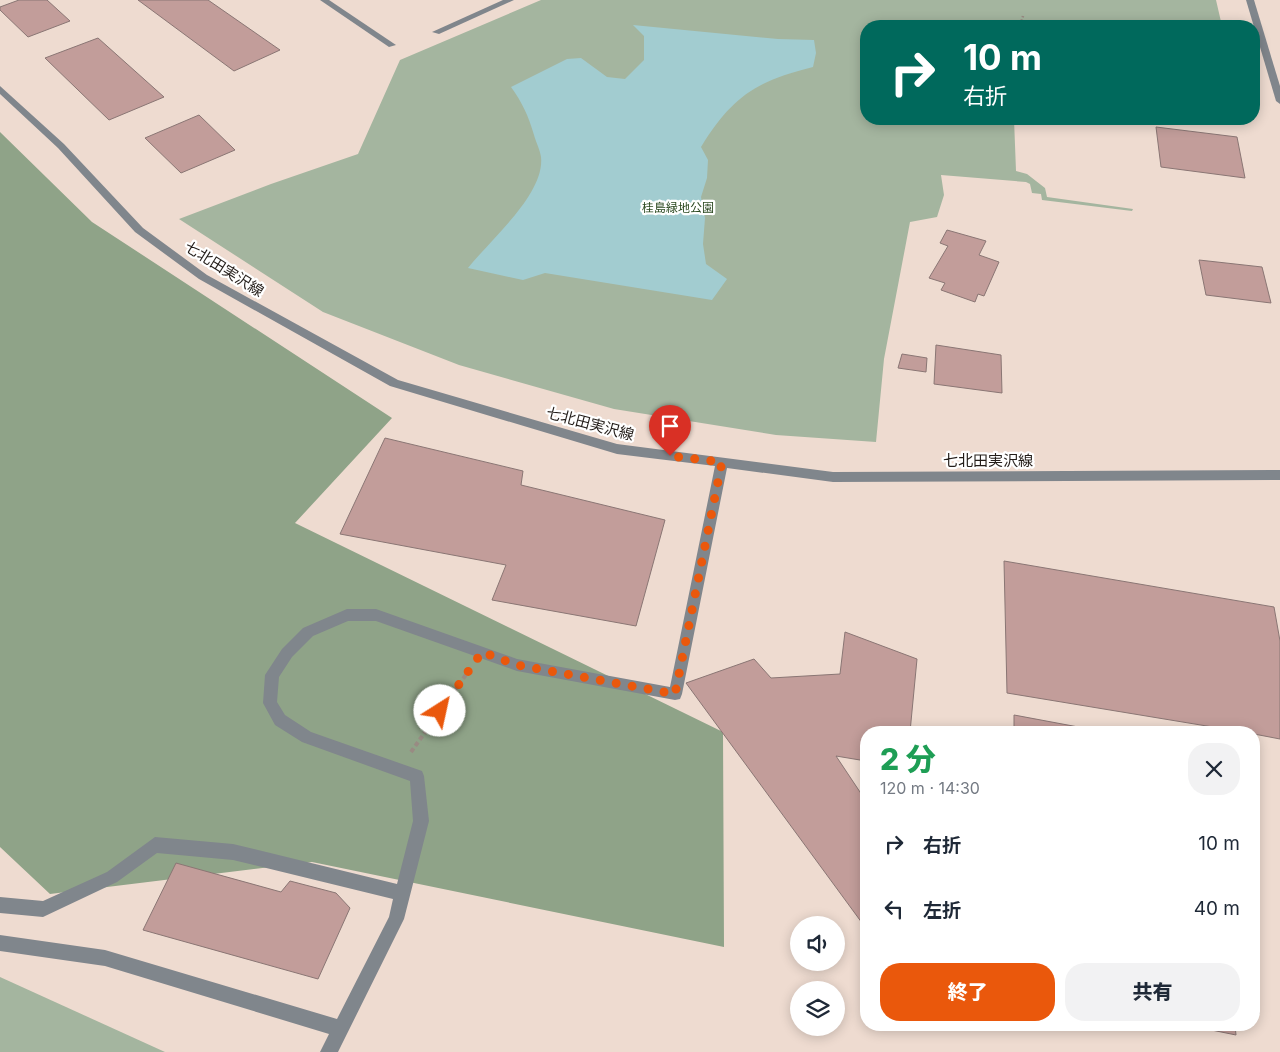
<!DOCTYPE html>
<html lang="ja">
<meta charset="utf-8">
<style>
body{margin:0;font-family:Inter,"Noto Sans JP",sans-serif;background:#f2f2f3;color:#1f2937;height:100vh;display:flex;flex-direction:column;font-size:19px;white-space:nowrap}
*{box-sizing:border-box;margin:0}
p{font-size:16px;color:#747a83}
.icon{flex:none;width:28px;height:28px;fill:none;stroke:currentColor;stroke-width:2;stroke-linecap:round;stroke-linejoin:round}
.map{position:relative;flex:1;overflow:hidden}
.drawer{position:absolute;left:860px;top:726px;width:400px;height:305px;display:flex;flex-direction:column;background:#fff;border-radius:20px;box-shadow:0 2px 12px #0003}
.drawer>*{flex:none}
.top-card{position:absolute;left:860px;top:20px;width:400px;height:105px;border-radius:20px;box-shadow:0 2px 12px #0003;background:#00695c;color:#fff;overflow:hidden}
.tools{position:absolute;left:790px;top:916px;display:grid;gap:10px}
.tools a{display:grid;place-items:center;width:55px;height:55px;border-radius:50%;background:#fff;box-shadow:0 2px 12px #0003;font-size:25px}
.pin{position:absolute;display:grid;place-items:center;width:42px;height:42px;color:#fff;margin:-51px -21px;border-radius:50% 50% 50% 0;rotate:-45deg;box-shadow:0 0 5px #0007}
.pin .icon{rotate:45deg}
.me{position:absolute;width:55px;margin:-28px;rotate:35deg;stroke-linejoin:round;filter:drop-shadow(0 0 4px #0008)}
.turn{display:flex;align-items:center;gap:18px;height:105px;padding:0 20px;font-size:22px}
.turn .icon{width:65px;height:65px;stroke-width:2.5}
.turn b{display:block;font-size:35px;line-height:42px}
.round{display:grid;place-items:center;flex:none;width:52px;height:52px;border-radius:20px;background:#f2f2f3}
.head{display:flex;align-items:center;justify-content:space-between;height:85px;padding:0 20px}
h1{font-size:30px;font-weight:800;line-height:38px;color:#1e9e55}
.button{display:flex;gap:10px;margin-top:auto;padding:10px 20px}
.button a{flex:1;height:58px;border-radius:20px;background:#ea580c;color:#fff;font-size:20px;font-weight:800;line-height:58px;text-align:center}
.button a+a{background:#f2f2f3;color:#1f2937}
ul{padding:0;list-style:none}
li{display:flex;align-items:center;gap:15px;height:65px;padding:0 20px}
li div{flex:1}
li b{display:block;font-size:19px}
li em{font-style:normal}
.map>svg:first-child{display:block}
.green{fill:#a4b59f}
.forest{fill:#8fa388}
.water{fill:#a2ccd0}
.building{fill:#c29d9a;stroke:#8a7674}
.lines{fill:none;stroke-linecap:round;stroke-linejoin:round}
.path-far1{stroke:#998b83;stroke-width:2.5;stroke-dasharray:2.5 2;stroke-linecap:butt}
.path{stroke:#998b83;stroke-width:4;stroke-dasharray:4.5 3;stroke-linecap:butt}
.minor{fill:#80868c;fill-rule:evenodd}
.route{stroke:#ea580c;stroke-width:9;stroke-dasharray:0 16.2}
.labels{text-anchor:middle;stroke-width:4.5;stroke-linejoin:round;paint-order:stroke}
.far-park-label{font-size:12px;fill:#2a481f;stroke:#fff}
.street-label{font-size:15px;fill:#231d19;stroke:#fff}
</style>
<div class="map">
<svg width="1280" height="1052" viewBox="0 0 1280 1052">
<rect width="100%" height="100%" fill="#eedbd0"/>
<g class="green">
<polygon points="541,0 1216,0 1222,26 866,26 866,119 1014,119 1016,171 1027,174 1045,188 1047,197 1133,209 1132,211 1042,200 1041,194 1032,193 1030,184 1026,182 941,175 944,195 937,217 910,222 884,359 876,442 776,435 614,409 459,365 323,312 179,219 271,184 358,154 400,60"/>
<polygon points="0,977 165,1052 0,1052"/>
</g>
<polygon class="forest" points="0,132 92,222 392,418 295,523 723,732 724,947 312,862 50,894 0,847"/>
<path class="water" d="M 633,25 L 778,39 L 814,40 L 816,53 L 813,67 C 756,81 732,97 701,147 L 708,160 L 707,178 L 701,197 L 705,218 L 703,244 L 706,264 L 727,279 L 712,300 L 545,273 L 523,280 L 468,268 C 490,240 545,194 541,157 C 540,150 536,142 534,135 C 528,115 523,104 511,87 L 567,59 L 581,58 L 607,77 L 625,79 L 644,60 L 644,36 Z"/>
<g class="building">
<polygon points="19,0 47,0 70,21 28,37 0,10 0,7"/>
<polygon points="138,0 208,0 280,50 234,71"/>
<polygon points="98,38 164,97 109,120 45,58"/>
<polygon points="199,115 235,150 181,173 145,138"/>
<polygon points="1156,127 1237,137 1245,178 1161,167"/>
<polygon points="947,230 986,241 979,255 999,262 984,296 978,294 975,302 941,290 945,283 929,278 948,246 940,243"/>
<polygon points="1199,260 1262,267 1271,303 1206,295"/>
<polygon points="936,345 1001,355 1002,393 934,384"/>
<polygon points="902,354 927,358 926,372 898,368"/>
<polygon points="385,438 523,471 521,485 665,520 636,626 492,600 506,565 340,534"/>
<polygon points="1004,561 1274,607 1280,641 1280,739 1254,734 1254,732 1243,732 1007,693"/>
<polygon points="845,632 917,659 910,732 866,732 866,761 836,756 866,801 865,927 686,683 754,659 771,678 840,674"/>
<polygon points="1014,715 1105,732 1014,732"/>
<polygon points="176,863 281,892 290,881 336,893 350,908 318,979 143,930"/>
<polygon points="1254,972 1259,1014 1254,1013"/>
<polygon points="1187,1025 1235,1025 1236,1035"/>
</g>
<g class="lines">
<polyline class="path-far1" points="1020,26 1023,16"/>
<polyline class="path" points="411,752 470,669"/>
<g class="minor">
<polygon points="320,0 329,0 396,45 389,47"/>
<polygon points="503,0 514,0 439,34 432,32"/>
<polygon points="1246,0 1254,0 1280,86 1280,104 1276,101"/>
<polygon points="0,86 64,144 143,228 207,275 398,380 617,444 833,472 1280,470 1280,480 833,482 727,468 682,694 680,699 675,700 517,671 376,621 348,621 313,636 292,657 279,677 277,702 285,715 311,732 422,771 424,776 429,821 404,919 338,1052 320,1052 329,1034 105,966 0,951 0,935 105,950 337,1019 389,917 393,899 233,860 157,853 117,882 43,917 0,913 0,897 43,901 107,872 155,837 233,844 397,884 413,821 410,781 302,742 275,725 263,703 265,675 282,649 303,628 347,609 376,609 517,659 670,687 715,466 617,454 390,386 199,279 135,232 58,148 0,94"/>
</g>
</g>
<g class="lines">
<polyline class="route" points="440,711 482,652 517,665 675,694 722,462 670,456"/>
</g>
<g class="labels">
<g class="far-park-label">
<text x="678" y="212">桂島緑地公園</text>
</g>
<g class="street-label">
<text transform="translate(224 269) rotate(32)" y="5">七北田実沢線</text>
<text transform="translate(590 424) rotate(15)" y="5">七北田実沢線</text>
<text x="988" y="466">七北田実沢線</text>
</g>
</g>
</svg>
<div class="tools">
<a><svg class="icon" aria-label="sound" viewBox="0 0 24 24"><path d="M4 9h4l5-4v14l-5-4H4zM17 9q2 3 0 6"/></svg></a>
<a><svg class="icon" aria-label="layers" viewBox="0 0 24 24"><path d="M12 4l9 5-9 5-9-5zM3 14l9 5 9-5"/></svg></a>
</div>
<div class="pin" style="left:670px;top:456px;background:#d93025"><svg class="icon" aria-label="arrive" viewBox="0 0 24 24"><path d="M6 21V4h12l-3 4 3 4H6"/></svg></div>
<svg class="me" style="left:440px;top:711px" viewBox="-20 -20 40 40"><circle r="19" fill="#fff"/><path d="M0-13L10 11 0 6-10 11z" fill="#ea580c"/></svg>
<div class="top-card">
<div class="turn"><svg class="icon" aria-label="right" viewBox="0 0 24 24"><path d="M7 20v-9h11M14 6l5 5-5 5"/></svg><div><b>10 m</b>右折</div></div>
</div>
<section class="drawer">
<div class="head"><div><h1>2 分</h1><p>120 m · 14:30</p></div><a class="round"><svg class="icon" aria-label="close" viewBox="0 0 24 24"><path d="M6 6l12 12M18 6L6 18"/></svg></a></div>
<ul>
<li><svg class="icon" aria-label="right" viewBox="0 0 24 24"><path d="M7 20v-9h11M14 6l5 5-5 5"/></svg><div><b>右折</b></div><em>10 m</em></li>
<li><svg class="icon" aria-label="left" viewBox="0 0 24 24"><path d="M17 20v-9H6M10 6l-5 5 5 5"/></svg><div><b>左折</b></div><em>40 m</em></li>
</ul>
<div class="button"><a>終了</a><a>共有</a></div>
</section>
</div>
